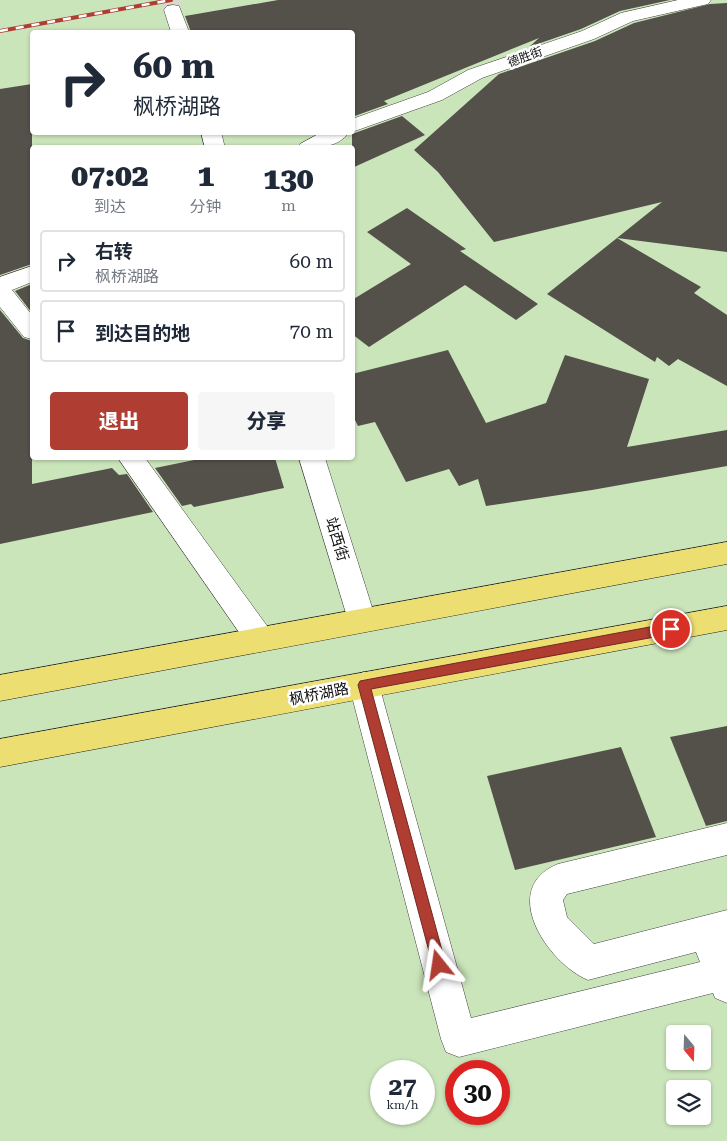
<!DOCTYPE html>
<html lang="zh">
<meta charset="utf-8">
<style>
body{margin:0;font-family:"Roboto Serif","Noto Sans SC",serif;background:#f6f6f7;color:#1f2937;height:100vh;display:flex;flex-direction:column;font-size:19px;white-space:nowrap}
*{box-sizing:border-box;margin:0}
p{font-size:16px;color:#747a83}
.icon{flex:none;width:28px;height:28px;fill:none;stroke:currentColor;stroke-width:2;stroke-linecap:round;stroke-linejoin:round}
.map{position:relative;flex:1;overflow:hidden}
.drawer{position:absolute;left:30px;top:145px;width:325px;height:315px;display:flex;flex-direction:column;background:#fff;border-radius:5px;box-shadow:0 1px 4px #0004}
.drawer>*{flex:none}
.top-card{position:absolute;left:30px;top:30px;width:325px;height:105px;border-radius:5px;box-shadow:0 1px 4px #0004;background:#fff;color:#1f2937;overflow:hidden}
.needle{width:32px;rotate:161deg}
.fabs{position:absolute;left:666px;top:1025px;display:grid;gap:10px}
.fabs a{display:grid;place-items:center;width:45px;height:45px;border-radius:5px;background:#fff;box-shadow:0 1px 4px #0004;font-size:25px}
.speed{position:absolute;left:370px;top:1060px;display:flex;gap:10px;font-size:25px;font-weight:700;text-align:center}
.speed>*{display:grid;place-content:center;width:65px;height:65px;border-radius:50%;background:#fff;box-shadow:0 1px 4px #0004;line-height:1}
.speed small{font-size:12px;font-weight:400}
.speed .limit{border:8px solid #d22;background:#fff;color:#111}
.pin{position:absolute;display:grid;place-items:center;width:42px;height:42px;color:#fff;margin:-21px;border:2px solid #fff;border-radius:50%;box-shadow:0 1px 5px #0007}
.me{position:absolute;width:55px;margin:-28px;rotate:345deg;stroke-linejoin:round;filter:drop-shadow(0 0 4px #0008)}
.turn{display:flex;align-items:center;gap:18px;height:105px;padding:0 20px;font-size:22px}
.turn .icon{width:65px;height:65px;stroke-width:2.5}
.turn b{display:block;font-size:35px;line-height:42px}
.eta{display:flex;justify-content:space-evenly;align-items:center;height:85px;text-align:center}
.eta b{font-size:30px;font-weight:800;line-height:35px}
.primary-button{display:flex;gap:10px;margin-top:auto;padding:10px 20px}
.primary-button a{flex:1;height:58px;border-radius:5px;background:#b03d32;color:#fff;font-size:20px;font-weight:800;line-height:58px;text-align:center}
.primary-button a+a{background:#f6f6f7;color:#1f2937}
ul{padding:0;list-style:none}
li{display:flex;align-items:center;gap:15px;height:62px;margin:0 10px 8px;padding:0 10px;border:2px solid #e0e1e3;border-radius:5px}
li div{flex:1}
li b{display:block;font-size:19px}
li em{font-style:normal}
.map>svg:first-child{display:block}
.green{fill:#cbe5bb;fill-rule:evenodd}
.building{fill:#54504a}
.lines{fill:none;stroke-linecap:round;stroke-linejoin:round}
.secondary-tunnel{stroke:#d9d8cc;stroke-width:20;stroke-dasharray:20 10;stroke-linecap:butt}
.minor-casing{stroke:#404040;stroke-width:1}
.primary-casing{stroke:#1e1e1e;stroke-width:1}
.minor{fill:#fff;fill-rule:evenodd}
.primary{fill:#ecde70;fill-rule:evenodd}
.rail-casing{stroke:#b03d32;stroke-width:4}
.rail{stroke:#fff;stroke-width:2.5;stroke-dasharray:8;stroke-linecap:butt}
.route{fill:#b03d32;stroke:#722820}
.labels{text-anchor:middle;stroke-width:5;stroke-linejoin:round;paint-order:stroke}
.far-street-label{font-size:12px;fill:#0d0d0d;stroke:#fff}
.street-label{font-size:15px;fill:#0d0d0d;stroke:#fff}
</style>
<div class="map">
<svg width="727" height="1141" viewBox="0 0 727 1141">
<rect width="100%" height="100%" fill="#fdfcee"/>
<path class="green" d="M 0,0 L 727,0 L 727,1141 L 0,1141 ZM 32,32 L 352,32 L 352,132 L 32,132 ZM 32,148 L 352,148 L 352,458 L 32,458 ZM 675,1034 L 702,1034 L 702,1061 L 675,1061 ZM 381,1071 L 424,1071 L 424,1114 L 381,1114 ZM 456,1071 L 499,1071 L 499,1114 L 456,1114 ZM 675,1089 L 702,1089 L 702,1116 L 675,1116 Z"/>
<g class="building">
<polygon points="278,0 670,0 620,11 581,29 529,47 539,38 384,101 388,104 352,117 352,32 191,32 185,16"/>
<polygon points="727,3 727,252 617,238 662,202 494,242 438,172 414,150 499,74 595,41 634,23 710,4"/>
<polygon points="32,84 32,264 0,275 0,89"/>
<polygon points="402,116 425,135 352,168 352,134"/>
<polygon points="407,208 466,249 460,251 538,304 516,320 465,285 369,347 352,334 352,300 411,264 367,232"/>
<polygon points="617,238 701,287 694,293 727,315 727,386 678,359 669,366 657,357 655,362 547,294"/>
<polygon points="32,284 32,313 15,291"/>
<polygon points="0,310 23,338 32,341 32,484 112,468 119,475 127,474 153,512 0,544"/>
<polygon points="448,350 486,423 546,403 565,355 649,379 627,447 727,430 727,466 592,490 486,506 478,479 459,486 449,469 406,482 375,422 358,426 352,414 352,374"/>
<polygon points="204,458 275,458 284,488 194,507 191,504 182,506 155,468"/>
<polygon points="727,726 727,821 706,826 670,737"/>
<polygon points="621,747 656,837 515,870 487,776"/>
</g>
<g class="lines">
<polyline class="secondary-tunnel" points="170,0 173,10"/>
<defs>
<g id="minor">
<polygon points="678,0 711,0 708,4 633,21 594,39 482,78 442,100 352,132 352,119 428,92 468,70 582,31 621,13"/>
<polygon points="173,5 179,6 189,32 171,32 164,10 167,6"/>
<polygon points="201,132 221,132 225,148 205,148"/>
<path d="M 322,132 L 349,132 C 338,149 314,148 297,148 L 300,144 Z"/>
<polygon points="32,266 32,282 12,290 32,315 32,339 24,337 0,307 0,277"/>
<polygon points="118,458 145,458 270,630 274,639 270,648 260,652 250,648"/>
<polygon points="299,458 325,458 376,620 372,629 362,632 352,629 348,620"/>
<path d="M 364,672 L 374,676 L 379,685 L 471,1018 L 700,962 L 696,952 L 588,980 C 547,963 498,888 558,864 L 727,823 L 727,855 L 567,894 L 563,900 L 567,917 L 594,944 L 727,910 L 727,1003 L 715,998 L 713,993 L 459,1057 L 446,1052 L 441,1039 L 349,685 L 354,676 Z"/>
</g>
<g id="primary">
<polygon points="727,542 727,564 0,701 0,675"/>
<polygon points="727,606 727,630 0,767 0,739"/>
</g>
</defs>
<use href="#minor" class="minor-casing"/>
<use href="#primary" class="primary-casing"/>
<use href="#minor" class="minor"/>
<use href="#primary" class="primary"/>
<defs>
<polyline id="rail" points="0,31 171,0"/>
</defs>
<use href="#rail" class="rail-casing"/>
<use href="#rail" class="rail"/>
</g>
<polygon class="route" points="671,623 677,629 671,634 371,689 446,965 444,970 439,972 434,970 358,685 360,681"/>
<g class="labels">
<g class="far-street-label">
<text transform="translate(525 57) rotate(-20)" y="4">德胜街</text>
</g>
<g class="street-label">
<text transform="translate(337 539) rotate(73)" y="5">站西街</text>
<text transform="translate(319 694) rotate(-11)" y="5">枫桥湖路</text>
</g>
</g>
</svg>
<div class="fabs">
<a><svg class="needle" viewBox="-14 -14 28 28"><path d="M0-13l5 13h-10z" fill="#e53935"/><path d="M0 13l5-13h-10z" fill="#747a83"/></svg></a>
<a><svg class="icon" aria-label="layers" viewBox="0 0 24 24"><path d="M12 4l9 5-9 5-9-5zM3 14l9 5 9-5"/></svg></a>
</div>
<div class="speed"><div>27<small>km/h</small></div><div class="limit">30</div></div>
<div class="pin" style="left:671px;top:629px;background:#d93025"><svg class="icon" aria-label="arrive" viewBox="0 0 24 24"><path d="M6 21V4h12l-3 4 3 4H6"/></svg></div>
<svg class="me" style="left:439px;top:965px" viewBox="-20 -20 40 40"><path d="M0-17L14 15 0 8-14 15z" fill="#b03d32" stroke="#fff" stroke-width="4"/></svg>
<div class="top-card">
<div class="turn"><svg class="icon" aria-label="right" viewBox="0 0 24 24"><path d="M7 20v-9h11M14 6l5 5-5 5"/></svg><div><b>60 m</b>枫桥湖路</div></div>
</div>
<section class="drawer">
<div class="eta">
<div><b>07:02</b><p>到达</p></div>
<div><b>1</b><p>分钟</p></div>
<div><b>130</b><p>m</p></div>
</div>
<ul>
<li><svg class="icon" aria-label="right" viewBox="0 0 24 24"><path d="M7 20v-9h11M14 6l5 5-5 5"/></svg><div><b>右转</b><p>枫桥湖路</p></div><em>60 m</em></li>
<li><svg class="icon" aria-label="arrive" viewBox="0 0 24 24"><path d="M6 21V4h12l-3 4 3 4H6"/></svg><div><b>到达目的地</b></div><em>70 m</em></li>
</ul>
<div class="primary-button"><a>退出</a><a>分享</a></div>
</section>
</div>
